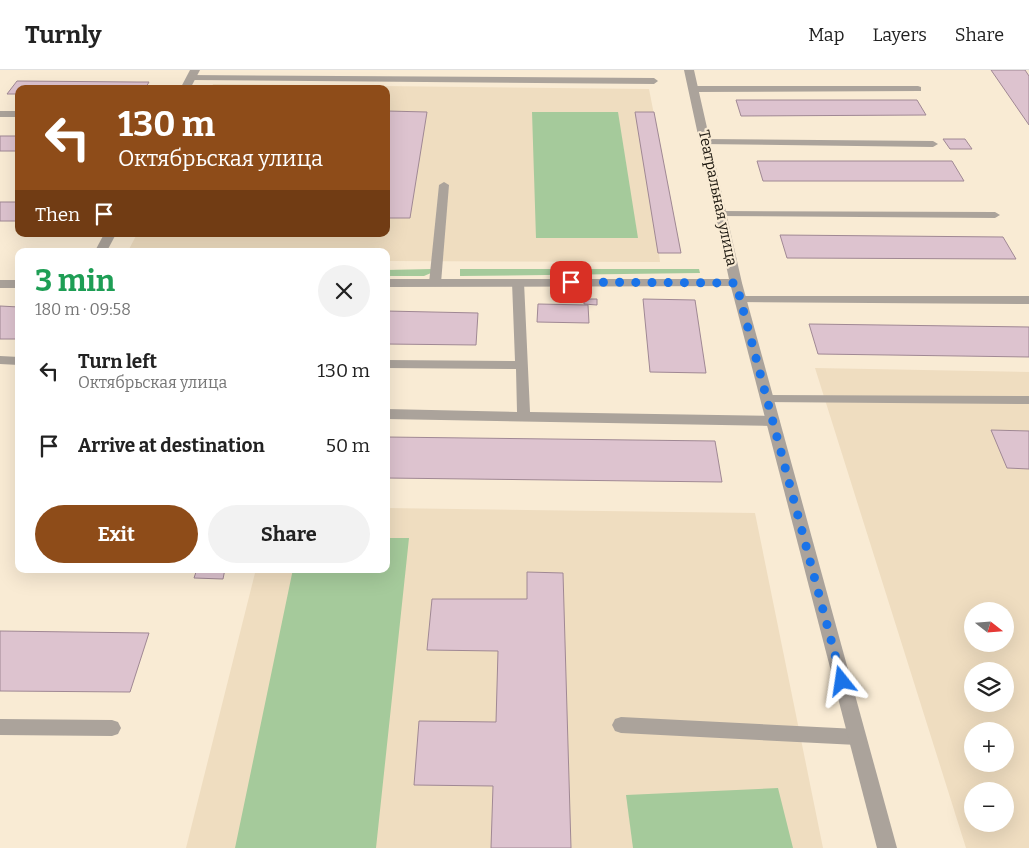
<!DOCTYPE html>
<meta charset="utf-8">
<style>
body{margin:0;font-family:Bitter,serif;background:#f2f2f2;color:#222;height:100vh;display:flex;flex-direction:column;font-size:19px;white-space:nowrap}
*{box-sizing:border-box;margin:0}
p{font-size:16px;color:#767676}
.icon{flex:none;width:28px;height:28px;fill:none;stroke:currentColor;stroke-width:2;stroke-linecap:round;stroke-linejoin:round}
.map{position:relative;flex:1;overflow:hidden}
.drawer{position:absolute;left:15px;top:178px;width:375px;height:325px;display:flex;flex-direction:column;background:#fff;border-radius:10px;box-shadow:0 5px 20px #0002}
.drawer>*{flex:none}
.hud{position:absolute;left:15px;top:15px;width:375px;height:152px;border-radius:10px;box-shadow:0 5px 20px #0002;background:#8e4c19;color:#fff;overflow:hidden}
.needle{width:32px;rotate:107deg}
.tools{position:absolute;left:964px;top:532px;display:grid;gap:10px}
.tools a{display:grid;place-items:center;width:50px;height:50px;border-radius:50%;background:#fff;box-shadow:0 5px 20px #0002;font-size:25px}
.pin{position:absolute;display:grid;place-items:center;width:42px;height:42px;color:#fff;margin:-21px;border-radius:10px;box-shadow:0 2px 8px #0006}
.me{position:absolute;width:55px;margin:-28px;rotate:345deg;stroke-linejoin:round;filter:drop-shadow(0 0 4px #0008)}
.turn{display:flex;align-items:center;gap:18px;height:105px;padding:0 20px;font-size:22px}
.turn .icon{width:65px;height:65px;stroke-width:2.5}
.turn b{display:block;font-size:35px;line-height:42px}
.then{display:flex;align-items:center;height:48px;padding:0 20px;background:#0003;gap:10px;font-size:19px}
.round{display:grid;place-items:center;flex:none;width:52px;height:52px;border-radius:26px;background:#f2f2f2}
.summary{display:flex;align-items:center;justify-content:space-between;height:85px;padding:0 20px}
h1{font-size:30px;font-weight:700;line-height:38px;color:#1e9e55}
.button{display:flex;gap:10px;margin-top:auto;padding:10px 20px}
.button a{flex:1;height:58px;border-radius:30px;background:#8e4c19;color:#fff;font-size:20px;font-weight:700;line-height:58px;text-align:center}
.button a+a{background:#f2f2f2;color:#222}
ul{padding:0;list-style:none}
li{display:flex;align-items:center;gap:15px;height:75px;padding:0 20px}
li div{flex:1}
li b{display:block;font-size:19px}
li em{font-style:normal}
header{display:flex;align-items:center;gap:30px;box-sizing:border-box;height:70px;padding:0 25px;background:#fff;border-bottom:1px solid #e0e0e0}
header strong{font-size:24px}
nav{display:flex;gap:28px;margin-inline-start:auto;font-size:18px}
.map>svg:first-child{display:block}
.built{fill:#efddc0;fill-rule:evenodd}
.green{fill:#a5ca9b}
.building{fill:#ddc3cf;stroke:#a08894}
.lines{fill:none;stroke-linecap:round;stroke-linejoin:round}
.service{fill:#aba39b;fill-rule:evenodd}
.minor{fill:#aba39b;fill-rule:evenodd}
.tertiary{fill:#aba39b;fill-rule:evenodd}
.route{stroke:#1a73e8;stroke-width:9;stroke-dasharray:0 16.2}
.labels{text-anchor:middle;stroke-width:4.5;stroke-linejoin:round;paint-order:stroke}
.street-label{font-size:15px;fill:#1c170f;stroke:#f9ebd4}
</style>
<header>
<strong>Turnly</strong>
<nav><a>Map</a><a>Layers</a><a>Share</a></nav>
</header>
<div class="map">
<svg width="1029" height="778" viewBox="0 0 1029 778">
<rect width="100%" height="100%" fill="#f9ebd4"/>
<g class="built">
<polygon points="213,14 649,19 681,183 659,183 660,192 386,191 386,181 128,181 137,164 386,164 386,19 211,19"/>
<path d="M 815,298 L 1029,302 L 1029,778 L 966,778 ZM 972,541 L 1005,541 L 1005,574 L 972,574 ZM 972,601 L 1005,601 L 1005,634 L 972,634 ZM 972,661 L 1005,661 L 1005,694 L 972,694 ZM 972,721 L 1005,721 L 1005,754 L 972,754 Z"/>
<polygon points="386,438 755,443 823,778 186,778 256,499 386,499"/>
</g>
<g class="green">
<polygon points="532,42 618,42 638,168 536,168"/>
<polygon points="432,199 431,203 424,206 386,206 386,200"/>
<polygon points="460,199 699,199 700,203 460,206"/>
<polygon points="386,468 409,468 376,778 235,778 293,499 386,499"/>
<polygon points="778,718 793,778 633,778 626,725"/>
</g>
<g class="building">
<polygon points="991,0 1025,0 1029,6 1029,55"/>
<polygon points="17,11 136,12 149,12 145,19 19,19 19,24 7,24"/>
<polygon points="736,30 917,30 926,45 741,46"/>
<polygon points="387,41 427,42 410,148 386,148"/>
<polygon points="635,42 654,42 681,183 658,183"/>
<rect x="0" y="66" width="19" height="15"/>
<polygon points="943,69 965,69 972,79 950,79"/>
<polygon points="757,91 952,91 964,111 763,111"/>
<rect x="0" y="132" width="19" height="19"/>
<polygon points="780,165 1003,167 1016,189 787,188"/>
<polygon points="584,229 597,229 597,235 584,234"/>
<polygon points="643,229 695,230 706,303 650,302"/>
<polygon points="538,234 588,235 589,253 537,252"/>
<polygon points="0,236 19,237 19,269 0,269"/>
<polygon points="386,241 478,243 476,275 386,274"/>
<polygon points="809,254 1029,257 1029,287 818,284"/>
<polygon points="991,360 1029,361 1029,399 1007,398"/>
<polygon points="386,367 715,371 722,412 386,408"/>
<polygon points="197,499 225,499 223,509 194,508"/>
<polygon points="527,502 563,503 571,778 491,778 493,716 414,715 419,651 496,652 498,581 427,580 432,529 527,529"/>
<polygon points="0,561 149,563 130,622 0,621"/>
</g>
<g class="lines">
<g class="service">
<polygon points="188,5 654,8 658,11 654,14 191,10 188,9"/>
<polygon points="918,16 921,17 921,21 693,22 689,19 693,16"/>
<rect x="0" y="41" width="19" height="6"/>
<polygon points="705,69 933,71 938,74 933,77 702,74 700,72"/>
<polygon points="444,112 449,115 441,213 435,216 429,213 439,115"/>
<polygon points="721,141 995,142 1000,145 995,148 717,146 717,142"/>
<polygon points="518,209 524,212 530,342 773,346 780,351 773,356 386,349 386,339 517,342 516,299 386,298 386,290 515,291 512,212"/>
<polygon points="741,226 1029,226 1029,234 737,232 735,230"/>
<polygon points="0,286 19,287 19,295 0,294"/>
<polygon points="767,325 1029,326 1029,334 762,332 761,329"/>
<polygon points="621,647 857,659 863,661 866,667 863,673 857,675 621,663 615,661 612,655 615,649"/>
<polygon points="0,649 112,650 118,652 121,658 118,664 112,666 0,665"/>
</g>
<g class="minor">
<polygon points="190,0 200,0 190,19 180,19"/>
<polygon points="104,164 116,164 107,181 95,181"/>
<polygon points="736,209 742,213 897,778 877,778 730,213"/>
</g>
<g class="tertiary">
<polygon points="684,0 694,0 742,213 740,216 386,217 386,209 729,209"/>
<rect x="0" y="210" width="19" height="8"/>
</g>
</g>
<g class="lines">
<polyline class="route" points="571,212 736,213 842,611"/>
</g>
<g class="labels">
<g class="street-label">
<text transform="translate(718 128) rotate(78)" y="5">Театральная улица</text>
</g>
</g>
</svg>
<div class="tools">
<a><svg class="needle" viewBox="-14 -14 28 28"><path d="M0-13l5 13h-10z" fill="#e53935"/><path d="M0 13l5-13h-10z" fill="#767676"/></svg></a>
<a><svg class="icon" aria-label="layers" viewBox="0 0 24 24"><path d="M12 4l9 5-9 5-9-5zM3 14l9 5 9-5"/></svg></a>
<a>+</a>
<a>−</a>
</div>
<div class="pin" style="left:571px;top:212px;background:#d93025"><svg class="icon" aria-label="arrive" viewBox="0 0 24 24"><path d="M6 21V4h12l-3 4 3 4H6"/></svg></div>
<svg class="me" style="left:842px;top:611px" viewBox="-20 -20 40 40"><path d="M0-17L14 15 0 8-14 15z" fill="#1a73e8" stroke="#fff" stroke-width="4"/></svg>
<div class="hud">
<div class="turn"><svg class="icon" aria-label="left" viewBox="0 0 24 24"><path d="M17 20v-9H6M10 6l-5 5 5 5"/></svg><div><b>130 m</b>Октябрьская улица</div></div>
<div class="then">Then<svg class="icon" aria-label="arrive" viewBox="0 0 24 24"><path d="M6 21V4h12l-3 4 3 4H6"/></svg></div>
</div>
<section class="drawer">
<div class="summary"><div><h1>3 min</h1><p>180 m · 09:58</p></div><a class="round"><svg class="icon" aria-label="close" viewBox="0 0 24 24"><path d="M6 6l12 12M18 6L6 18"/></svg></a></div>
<ul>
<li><svg class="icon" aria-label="left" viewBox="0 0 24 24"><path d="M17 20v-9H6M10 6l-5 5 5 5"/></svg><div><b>Turn left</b><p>Октябрьская улица</p></div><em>130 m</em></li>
<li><svg class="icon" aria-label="arrive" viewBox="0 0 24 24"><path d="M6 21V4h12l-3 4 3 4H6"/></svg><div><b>Arrive at destination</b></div><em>50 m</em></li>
</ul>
<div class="button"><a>Exit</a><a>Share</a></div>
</section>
</div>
